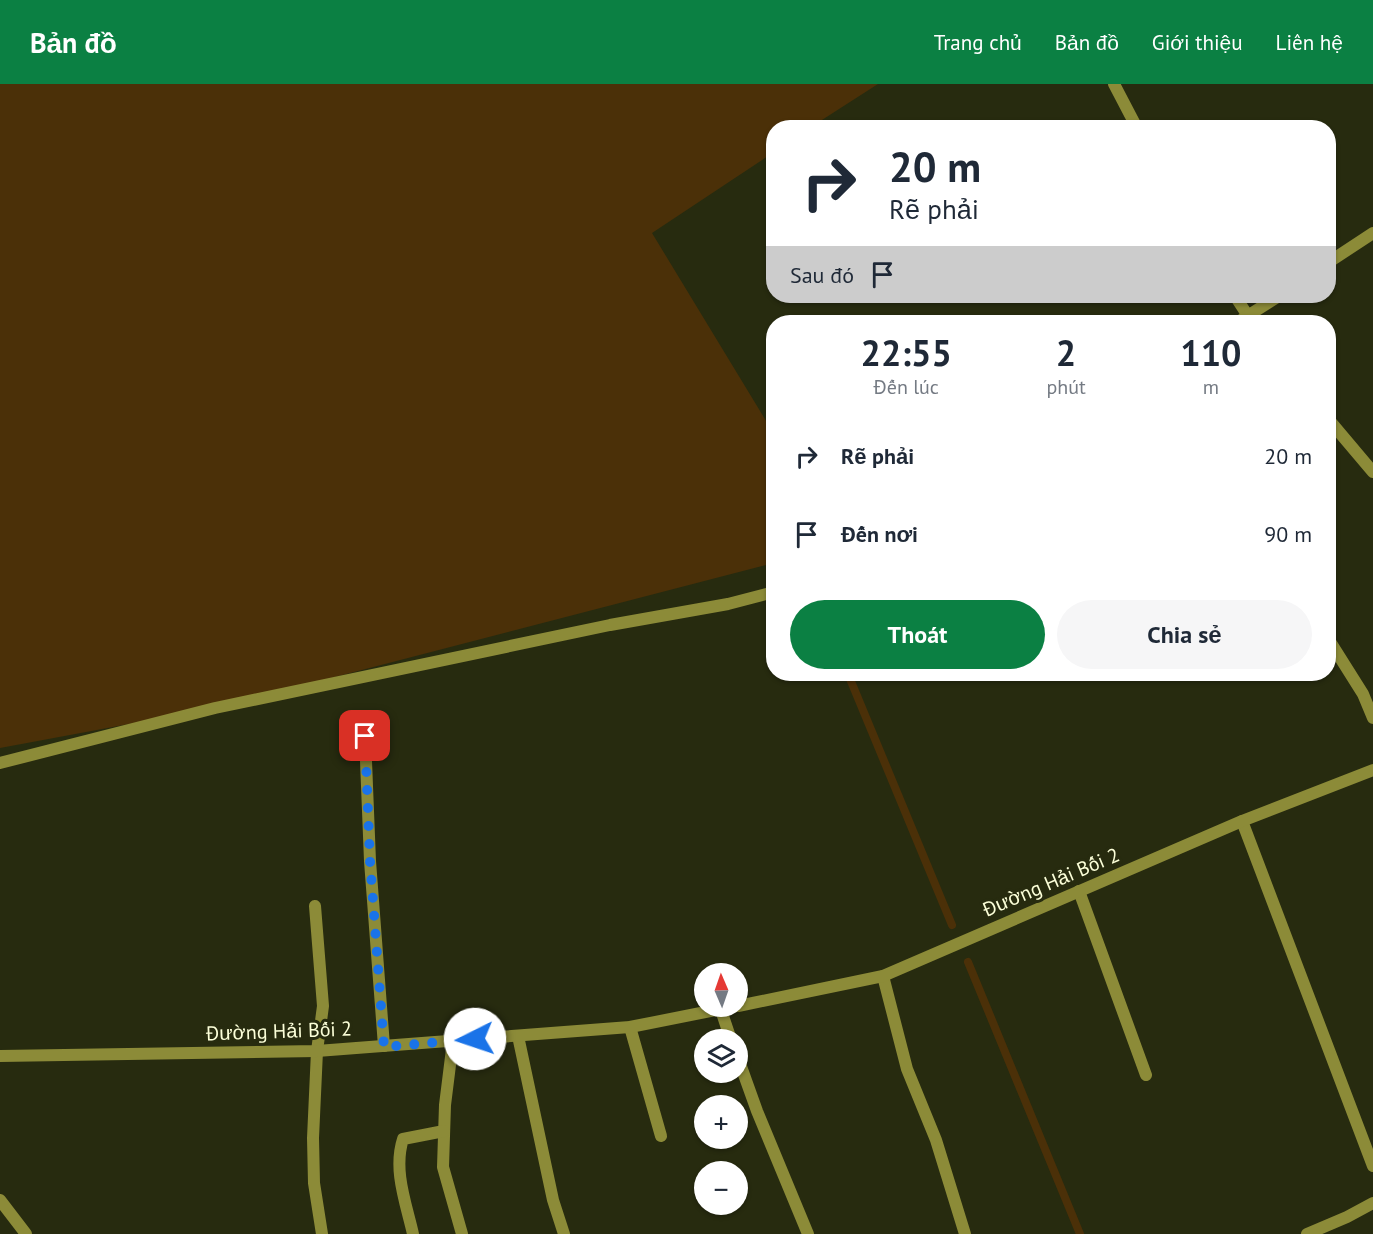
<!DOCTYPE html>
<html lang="vi">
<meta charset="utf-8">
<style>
body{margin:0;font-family:"PT Sans",sans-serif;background:#f6f6f7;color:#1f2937;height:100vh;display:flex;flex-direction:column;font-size:22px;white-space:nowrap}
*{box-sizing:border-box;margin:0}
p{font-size:20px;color:#747a83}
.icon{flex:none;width:33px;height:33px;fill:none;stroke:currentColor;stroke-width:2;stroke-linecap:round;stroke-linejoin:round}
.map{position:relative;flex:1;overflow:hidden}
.side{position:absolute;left:766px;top:231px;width:570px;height:366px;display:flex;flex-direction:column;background:#fff;border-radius:24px;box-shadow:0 2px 4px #0004}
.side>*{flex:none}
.banner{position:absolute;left:766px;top:36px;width:570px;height:183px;border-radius:24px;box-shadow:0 2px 4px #0004;background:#fff;color:#1f2937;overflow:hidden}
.needle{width:39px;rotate:358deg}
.tools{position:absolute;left:694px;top:879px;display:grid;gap:12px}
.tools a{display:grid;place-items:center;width:54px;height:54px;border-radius:50%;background:#fff;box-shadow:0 2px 4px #0004;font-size:30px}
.pin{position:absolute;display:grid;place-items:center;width:51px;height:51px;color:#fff;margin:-26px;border-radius:12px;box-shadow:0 3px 9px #0006}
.me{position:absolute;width:66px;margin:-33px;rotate:266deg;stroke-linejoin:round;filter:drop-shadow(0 0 4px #0008)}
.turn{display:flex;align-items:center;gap:21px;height:126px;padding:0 24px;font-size:27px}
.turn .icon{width:78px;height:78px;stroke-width:2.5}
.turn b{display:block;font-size:42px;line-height:51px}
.then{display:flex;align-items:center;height:57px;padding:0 24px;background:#0003;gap:12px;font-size:22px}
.eta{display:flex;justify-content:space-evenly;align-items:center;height:102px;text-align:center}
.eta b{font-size:36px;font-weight:700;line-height:42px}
.action{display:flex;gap:12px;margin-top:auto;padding:12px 24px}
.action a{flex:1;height:69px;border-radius:36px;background:#0b8043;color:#fff;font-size:24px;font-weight:700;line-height:69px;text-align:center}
.action a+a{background:#f6f6f7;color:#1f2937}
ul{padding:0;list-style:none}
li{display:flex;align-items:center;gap:18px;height:78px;padding:0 24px}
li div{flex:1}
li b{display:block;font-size:22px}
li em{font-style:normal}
header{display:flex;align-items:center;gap:36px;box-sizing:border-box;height:84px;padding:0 30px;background:#0b8043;color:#fff}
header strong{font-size:28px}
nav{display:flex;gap:33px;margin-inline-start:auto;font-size:21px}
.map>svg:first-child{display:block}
.water{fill:#4b3008}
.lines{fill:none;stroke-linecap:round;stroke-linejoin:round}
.stream{stroke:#4b3008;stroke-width:8}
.street{stroke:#8c8b38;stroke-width:12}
.route{stroke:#1a73e8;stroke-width:10;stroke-dasharray:0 18}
.labels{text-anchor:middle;stroke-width:6;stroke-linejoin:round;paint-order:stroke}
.street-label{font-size:20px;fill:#fcffd9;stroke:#272b0f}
</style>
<header>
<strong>Bản đồ</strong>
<nav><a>Trang chủ</a><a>Bản đồ</a><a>Giới thiệu</a><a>Liên hệ</a></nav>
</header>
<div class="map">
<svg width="1373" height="1150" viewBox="0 0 1373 1150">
<rect width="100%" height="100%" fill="#272b0f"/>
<polygon class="water" points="0,0 878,0 811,43 774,44 774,68 652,149 774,350 774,479 215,624 0,664"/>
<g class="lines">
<g class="stream">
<polyline points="848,590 952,841"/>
<polyline points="968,878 1080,1150"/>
</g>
<g class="street">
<polyline points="1114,0 1137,44"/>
<polyline points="1329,178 1373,149"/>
<polyline points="1235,212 1252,238"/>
<polyline points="1238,238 1279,212"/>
<polyline points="1329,336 1373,388"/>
<polyline points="1329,556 1363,610 1373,634"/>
<polyline points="365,652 370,777 384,962"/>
<polyline points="0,679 215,624 610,541 728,520 774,508"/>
<polyline points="1242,737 1373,1082"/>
<polyline points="1079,807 1146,991"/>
<polyline points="315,822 323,922 317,967 313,1054 314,1099 322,1150"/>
<polyline points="883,892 907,985 936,1056 965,1150"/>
<polyline points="738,922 883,892 1242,737 1373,686"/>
<polyline points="721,926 731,956"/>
<polyline points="630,943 661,1052"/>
<polyline points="518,952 553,1116 564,1150"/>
<polyline points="453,957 445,1021 443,1083 462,1150"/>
<polyline points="0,972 317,967 630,943 736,922"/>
<polyline points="738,974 757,1027 808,1150"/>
<polyline points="0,1116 26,1150"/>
<path d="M 413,1150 C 406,1119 393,1086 403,1055 L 444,1047"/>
<polyline points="1307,1150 1347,1133 1373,1119"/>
</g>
</g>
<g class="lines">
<polyline class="route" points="365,652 370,777 384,963 475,955"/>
</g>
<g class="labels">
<g class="street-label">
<text transform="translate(1051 798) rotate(-23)" y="7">Đường Hải Bối 2</text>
<text transform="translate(279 947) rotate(-2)" y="7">Đường Hải Bối 2</text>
</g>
</g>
</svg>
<div class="tools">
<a><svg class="needle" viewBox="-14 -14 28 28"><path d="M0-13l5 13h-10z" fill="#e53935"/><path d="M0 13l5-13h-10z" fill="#747a83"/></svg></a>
<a><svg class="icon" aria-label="layers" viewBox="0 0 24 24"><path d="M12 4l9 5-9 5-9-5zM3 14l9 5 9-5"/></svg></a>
<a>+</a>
<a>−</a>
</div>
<div class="pin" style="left:365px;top:652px;background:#d93025"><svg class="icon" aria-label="arrive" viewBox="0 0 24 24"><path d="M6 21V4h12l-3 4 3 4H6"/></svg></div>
<svg class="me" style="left:475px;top:955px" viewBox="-20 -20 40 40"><circle r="19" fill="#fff"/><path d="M0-13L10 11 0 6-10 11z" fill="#1a73e8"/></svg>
<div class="banner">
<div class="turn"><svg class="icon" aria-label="right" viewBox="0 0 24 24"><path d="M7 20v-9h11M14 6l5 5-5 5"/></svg><div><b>20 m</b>Rẽ phải</div></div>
<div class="then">Sau đó<svg class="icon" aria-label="arrive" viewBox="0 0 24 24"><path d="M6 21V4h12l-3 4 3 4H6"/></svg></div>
</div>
<section class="side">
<div class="eta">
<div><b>22:55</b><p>Đến lúc</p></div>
<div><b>2</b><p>phút</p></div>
<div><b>110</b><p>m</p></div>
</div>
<ul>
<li><svg class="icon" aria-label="right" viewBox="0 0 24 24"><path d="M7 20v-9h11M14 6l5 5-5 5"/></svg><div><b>Rẽ phải</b></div><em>20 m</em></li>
<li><svg class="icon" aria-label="arrive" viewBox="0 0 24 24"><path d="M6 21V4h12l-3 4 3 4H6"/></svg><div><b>Đến nơi</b></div><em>90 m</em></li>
</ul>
<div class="action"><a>Thoát</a><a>Chia sẻ</a></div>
</section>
</div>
